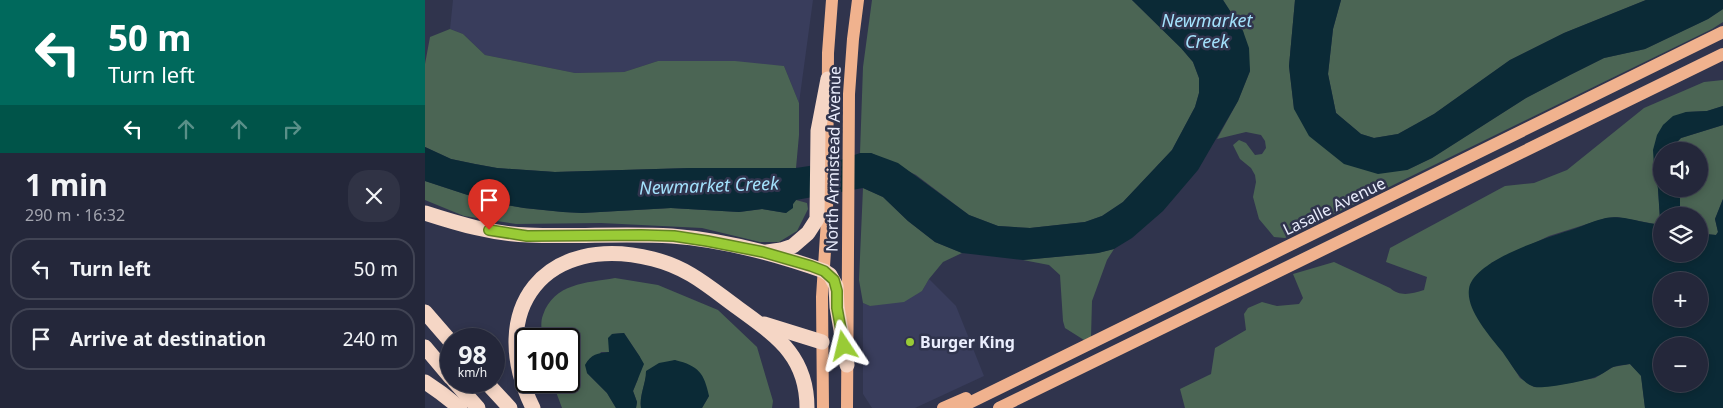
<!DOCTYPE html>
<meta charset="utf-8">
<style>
body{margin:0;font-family:"Noto Sans",sans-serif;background:#303345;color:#f1f3f6;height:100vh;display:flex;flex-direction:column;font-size:19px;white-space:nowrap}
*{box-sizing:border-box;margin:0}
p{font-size:16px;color:#a3a5af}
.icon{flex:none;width:28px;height:28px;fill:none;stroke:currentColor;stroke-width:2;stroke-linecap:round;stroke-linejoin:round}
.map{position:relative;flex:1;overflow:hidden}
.panel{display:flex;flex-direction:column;background:#24273a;width:425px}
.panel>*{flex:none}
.top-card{background:#00695c;color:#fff;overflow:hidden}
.buttons{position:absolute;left:1228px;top:142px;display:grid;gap:10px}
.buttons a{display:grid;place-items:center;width:55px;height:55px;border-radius:50%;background:#24273a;box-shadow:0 2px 8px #0003,0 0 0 1px #414454;font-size:25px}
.speed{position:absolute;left:15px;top:328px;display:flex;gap:10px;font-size:25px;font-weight:700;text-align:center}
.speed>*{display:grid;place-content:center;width:65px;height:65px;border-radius:50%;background:#24273a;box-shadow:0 2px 8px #0003,0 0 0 1px #414454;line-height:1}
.speed small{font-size:12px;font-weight:400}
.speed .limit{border:2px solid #111;border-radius:8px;background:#fff;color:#111}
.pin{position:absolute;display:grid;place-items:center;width:42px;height:42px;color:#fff;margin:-51px -21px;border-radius:50% 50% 50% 0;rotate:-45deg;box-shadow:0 0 5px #0007}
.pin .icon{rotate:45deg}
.me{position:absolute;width:55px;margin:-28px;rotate:350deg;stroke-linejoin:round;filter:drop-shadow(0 0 4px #0008)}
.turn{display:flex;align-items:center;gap:18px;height:105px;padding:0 25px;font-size:22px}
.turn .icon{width:65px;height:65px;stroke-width:2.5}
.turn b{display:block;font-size:35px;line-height:42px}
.lanes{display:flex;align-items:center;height:48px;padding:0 25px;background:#0003;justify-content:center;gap:25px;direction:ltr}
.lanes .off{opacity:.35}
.round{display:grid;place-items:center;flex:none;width:52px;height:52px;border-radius:20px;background:#303345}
.headline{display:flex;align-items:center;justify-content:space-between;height:85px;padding:0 25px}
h1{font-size:30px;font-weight:700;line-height:38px}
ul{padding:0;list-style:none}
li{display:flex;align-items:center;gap:15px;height:62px;margin:0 10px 8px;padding:0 15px;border:2px solid #414454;border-radius:20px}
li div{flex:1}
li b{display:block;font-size:19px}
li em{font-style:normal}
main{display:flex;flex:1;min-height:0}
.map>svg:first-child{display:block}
.built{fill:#393d5c}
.green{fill:#4b6554}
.water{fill:#0b2a36;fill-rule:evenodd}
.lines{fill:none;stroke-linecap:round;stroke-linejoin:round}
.major{stroke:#f0b28e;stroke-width:12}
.highway{stroke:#f5d6c5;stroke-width:15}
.route-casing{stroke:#638423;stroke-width:12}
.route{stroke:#99cb36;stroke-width:9}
.poi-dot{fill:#99cb36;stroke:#30344d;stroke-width:2}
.labels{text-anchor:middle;stroke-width:5;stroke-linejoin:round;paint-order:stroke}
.street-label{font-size:16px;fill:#eaedfd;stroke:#30344d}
.poi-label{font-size:16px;font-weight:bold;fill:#eaedfd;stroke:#30344d;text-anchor:start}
.water-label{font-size:18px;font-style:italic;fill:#a3e1fc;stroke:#30344d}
</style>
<main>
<section class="panel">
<div class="top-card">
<div class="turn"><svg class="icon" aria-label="left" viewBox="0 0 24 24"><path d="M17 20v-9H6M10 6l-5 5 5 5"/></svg><div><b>50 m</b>Turn left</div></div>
<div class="lanes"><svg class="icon" aria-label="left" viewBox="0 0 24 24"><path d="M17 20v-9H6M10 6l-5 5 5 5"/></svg><svg class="icon off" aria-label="ahead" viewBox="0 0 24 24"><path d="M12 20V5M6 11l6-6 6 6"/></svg><svg class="icon off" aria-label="ahead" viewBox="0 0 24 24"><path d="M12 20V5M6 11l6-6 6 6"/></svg><svg class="icon off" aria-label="right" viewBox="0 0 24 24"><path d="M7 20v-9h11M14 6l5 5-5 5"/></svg></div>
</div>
<div class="headline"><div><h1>1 min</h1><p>290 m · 16:32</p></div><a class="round"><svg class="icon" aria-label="close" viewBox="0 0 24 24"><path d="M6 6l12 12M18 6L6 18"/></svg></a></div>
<ul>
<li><svg class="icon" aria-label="left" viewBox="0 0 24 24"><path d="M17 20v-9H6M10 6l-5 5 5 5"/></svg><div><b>Turn left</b></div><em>50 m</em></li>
<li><svg class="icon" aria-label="arrive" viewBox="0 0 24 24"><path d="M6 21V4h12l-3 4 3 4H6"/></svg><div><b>Arrive at destination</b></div><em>240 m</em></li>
</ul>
</section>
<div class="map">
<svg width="1298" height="408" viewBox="0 0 1298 408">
<rect width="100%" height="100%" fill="#30344d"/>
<g class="built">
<polygon points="28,0 388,0 374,103 359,66 233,61 199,72 150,73 60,55 38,34 25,29"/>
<polygon points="504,279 531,306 559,376 490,408 447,408 438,394 438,303 445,306 497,291"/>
</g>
<g class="green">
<polygon points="447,0 707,0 756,48 768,62 774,78 774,93 770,107 747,150 698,202 677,216 660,222 605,228 573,226 544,215 491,175 446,153 435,153 438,67"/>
<polygon points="798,0 870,0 864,66 869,109 982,170 1007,158 1101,98 1145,75 1179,58 1220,49 1283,19 1298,9 1298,22 1287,29 860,238 849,237 834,219 828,197 831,182 830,175 826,168 815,159 808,145 814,140 821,143 830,155 837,154 841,148 840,141 836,135 821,132 792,139 813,101 825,71 818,31"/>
<polygon points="916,0 1221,0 1139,33 1085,60 1009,114 973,134 949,138 936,134 911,113 903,74 908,29"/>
<polygon points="25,29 38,34 60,55 150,73 199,72 233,61 310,61 359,66 374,103 374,135 371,168 265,168 130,172 72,168 50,164 26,159 0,147 0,64 5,37"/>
<path d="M 1298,80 L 1298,106 L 1282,111 L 1261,112 L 1238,125 L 1233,189 L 1235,219 L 1230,224 L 1192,217 L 1181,218 L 1124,236 L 1066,263 L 1081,356 L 1095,378 L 1109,387 L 1138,384 L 1170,378 L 1188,367 L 1205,364 L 1216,375 L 1220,408 L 760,408 L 755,389 L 786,374 L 790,348 L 821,330 L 819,314 L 823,308 L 837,302 L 852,306 L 874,304 L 878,298 L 868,274 L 909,262 L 965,288 C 975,297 986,294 999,290 L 1002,277 L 961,262 L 965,248 L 1080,186 L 1109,183 L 1142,170 L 1219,108 L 1279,82 Z"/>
<polygon points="1298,125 1298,199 1290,219 1293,232 1291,235 1280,234 1274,235 1274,216 1255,216 1255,189 1274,189 1274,151 1252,151 1251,143 1256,138"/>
<polygon points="0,181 64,202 99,208 138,212 157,213 246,208 314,212 337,209 361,213 371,200 382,203 383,209 372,231 354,242 335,242 277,228 176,223 91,224 39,216 0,200"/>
<polygon points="438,188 458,197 483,221 510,242 537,253 518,262 504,279 497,291 479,302 445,306 438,303 434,280"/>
<polygon points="689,249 682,260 667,301 666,337 659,340 640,328 638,321 635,275 624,265 598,260 673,253"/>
<path d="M 190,278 L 233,285 L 293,310 L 332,347 L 348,401 L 347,408 L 277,408 L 284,396 L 250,360 L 222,371 C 221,383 214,396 216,408 L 211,408 L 212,402 L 208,391 L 213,379 L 215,357 L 199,333 L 187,334 L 184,352 L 176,352 L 162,373 L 182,393 L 191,408 L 137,408 L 127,381 L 144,381 L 144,339 L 117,339 C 117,332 115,322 118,315 C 129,283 161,283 190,278 Z"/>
</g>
<g class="water">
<polygon points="707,0 798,0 818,31 824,48 825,71 813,101 773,170 738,211 707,238 689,249 673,253 598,260 537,253 510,242 483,221 458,197 438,188 371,200 368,204 368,208 361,213 337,209 314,212 246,208 157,213 138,212 99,208 64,202 0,181 0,147 26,159 50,164 72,168 130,172 265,168 371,168 410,162 435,153 446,153 473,163 544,215 573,226 605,228 660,222 677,216 698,202 747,150 770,107 774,93 774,78 768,62 756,48"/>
<polygon points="870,0 916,0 908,29 903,74 911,113 936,134 949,138 973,134 1009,114 1085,60 1139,33 1221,0 1298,0 1298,9 1283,19 1220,49 1179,58 1145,75 1101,98 1007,158 982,170 953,174 919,164 884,136 869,109 864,66"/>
<path d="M 1298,106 L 1298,125 L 1256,138 L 1251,143 L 1252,151 L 1236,151 L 1236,189 L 1255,189 L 1255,216 L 1236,216 L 1236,254 L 1274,254 L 1274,235 L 1280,234 L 1291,235 L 1293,232 L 1290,219 L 1298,199 L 1298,408 L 1220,408 L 1216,376 L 1205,364 C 1199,365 1192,365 1186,368 C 1181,371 1176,375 1170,377 C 1161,381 1118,389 1110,387 C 1095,384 1084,359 1075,349 C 1063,334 1041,309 1044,289 C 1048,260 1124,237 1149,229 C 1160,225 1171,220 1181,218 C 1197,215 1214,222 1230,224 L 1235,219 L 1233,189 L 1229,166 L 1228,150 L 1232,135 L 1238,125 L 1248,116 L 1261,112 L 1282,111 ZM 1236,281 L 1274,281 L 1274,319 L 1236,319 ZM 1236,346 L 1274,346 L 1274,384 L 1236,384 Z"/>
<path d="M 199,333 L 215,357 L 219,364 L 208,391 L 212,402 L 211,408 L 191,408 L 182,393 L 162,373 L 160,365 C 166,354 173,353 184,352 L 183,338 L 187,334 Z"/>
<path d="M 250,360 C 274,366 279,373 284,396 L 277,408 L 216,408 C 214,396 221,383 221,371 L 234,363 Z"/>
</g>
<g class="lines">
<g class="major">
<polyline points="398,408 397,297 402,220 403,53 407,0"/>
<polyline points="422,408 424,94 428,39 433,0"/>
<polyline points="518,408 541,398"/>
<polyline points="534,408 1298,32"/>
<polyline points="574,408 1298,54"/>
</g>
<g class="highway">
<path d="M 0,213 C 34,224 68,234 103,235 C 151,237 200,233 247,236 C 298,240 351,254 399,271 L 405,275 L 411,286 L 412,307 L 422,365"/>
<polyline points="342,252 356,250 368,246 383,233 392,219 393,131 403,79"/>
<polyline points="0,312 26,342"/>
<polyline points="339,324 397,342"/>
<polyline points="0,347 26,378"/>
<polyline points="29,381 53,408"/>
<polyline points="60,381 85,408"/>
<polyline points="0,382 16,393 35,408"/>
<path d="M 108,408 C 59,309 121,232 228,259 C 264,268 284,287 313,308 C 351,336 382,355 382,408"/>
</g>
</g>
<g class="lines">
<defs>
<polyline id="route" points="64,230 102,236 216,235 249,236 282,241 338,252 386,266 399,271 409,280 412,291 412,308 419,346"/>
</defs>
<use href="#route" class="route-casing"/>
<use href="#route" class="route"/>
</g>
<circle class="poi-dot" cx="485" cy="342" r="5"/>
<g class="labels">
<g class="street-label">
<text transform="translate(408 159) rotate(-89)" y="6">North Armistead Avenue</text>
<text transform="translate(909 206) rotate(-26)" y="6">Lasalle Avenue</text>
</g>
<g class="poi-label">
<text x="495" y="348">Burger King</text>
</g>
<g class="water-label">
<text x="782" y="27">Newmarket<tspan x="782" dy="21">Creek</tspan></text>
<text transform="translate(284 186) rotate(-2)" y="6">Newmarket Creek</text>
</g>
</g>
</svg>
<div class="buttons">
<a><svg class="icon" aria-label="sound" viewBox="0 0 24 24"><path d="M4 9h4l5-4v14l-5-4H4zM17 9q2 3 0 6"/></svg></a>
<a><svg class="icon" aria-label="layers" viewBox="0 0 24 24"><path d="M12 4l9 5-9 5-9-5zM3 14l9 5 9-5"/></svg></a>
<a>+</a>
<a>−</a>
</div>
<div class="speed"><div>98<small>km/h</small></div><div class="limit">100</div></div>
<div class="pin" style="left:64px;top:230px;background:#d93025"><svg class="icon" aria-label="arrive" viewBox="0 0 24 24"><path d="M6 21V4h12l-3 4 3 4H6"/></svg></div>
<svg class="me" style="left:419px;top:346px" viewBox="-20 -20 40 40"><path d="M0-17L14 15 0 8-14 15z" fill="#99cb36" stroke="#fff" stroke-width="4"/></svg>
</div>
</main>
